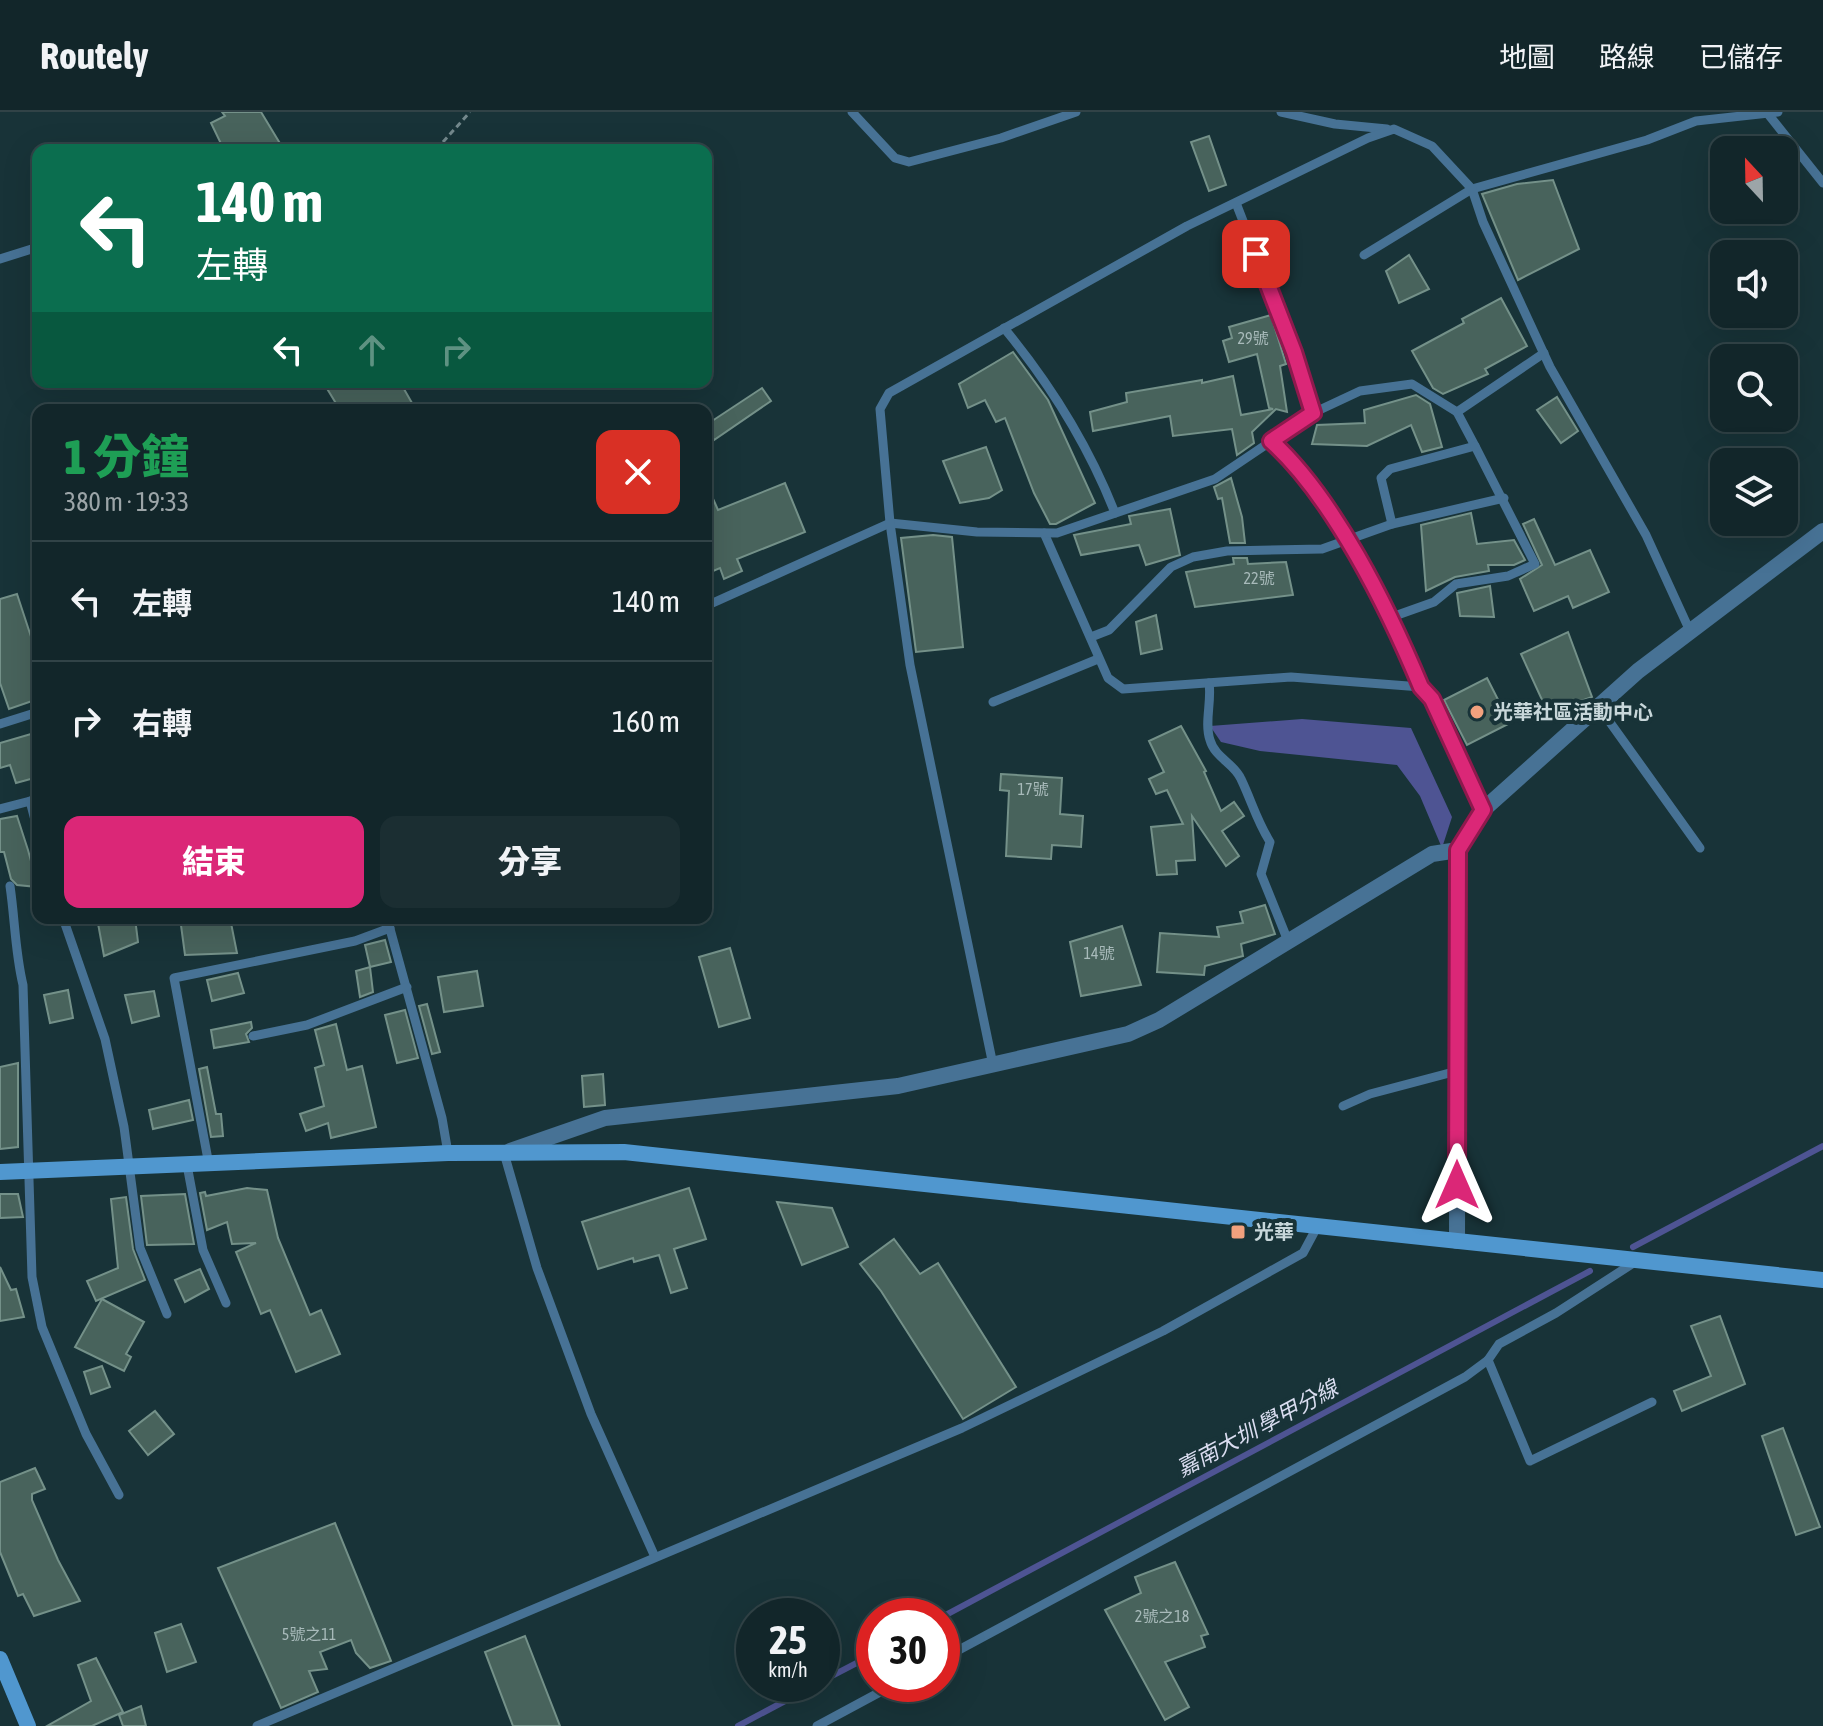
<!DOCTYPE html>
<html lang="zh-TW">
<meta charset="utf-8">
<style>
body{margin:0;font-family:"Asap Condensed","Noto Sans TC",sans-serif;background:#1b2e32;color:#f1f3f6;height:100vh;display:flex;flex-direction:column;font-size:30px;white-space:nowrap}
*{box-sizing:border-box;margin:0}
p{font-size:26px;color:#9ca5a8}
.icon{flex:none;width:44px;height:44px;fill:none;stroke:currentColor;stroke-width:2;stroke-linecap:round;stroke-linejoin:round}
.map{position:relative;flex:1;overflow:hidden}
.details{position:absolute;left:32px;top:292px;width:680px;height:520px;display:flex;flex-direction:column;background:#12262a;border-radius:16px;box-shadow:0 8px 32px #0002,0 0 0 2px #314347}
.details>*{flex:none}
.guide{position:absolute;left:32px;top:32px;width:680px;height:244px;border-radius:16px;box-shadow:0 8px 32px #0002,0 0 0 2px #314347;background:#0b6e4f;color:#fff;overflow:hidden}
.needle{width:52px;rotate:338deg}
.fabs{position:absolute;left:1710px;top:24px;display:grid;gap:16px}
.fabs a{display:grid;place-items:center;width:88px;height:88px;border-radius:16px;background:#12262a;box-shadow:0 8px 32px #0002,0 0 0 2px #314347;font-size:40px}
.speed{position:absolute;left:736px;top:1486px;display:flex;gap:16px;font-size:40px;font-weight:700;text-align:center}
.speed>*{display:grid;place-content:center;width:104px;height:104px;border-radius:50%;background:#12262a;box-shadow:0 8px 32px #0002,0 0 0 2px #314347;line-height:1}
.speed small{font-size:20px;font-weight:400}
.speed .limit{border:12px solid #d22;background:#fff;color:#111}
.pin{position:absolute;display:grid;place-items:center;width:68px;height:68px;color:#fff;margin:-34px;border-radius:16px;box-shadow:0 4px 12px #0006}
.me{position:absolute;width:88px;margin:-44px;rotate:0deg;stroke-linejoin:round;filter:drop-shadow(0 0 6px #0008)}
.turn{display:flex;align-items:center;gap:28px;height:168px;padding:0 32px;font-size:36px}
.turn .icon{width:104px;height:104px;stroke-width:2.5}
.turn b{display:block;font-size:56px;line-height:68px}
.lanes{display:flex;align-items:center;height:76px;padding:0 32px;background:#0003;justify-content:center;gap:40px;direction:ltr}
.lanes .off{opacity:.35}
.round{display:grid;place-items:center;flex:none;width:84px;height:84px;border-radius:16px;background:#1b2e32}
.headline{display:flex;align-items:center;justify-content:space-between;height:136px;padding:0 32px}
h1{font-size:48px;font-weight:800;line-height:60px;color:#1e9e55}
.primary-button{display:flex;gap:16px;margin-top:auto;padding:16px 32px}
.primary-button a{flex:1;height:92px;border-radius:16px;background:#db2777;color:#fff;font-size:32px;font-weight:800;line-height:92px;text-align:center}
.primary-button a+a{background:#1b2e32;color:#f1f3f6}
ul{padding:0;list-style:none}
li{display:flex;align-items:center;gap:24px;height:120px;padding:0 32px;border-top:2px solid #314347}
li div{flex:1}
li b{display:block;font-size:30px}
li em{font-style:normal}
header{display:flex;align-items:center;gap:48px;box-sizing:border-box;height:112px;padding:0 40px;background:#12262a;border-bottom:2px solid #314347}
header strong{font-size:38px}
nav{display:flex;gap:44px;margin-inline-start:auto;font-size:28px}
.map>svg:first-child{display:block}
.water{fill:#4e5493}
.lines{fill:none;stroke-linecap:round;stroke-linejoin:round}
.stream{stroke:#4e5493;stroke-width:6}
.building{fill:#48635c;stroke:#749189;stroke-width:2}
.path{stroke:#73888c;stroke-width:3;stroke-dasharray:6 4;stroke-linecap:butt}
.lane{stroke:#477295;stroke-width:9}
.street{stroke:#477295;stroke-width:16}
.secondary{stroke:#5097cf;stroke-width:16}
.route-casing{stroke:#8e194d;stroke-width:20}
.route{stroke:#db2777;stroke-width:14}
.poi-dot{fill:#f2a17e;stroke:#183338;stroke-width:3}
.labels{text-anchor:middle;stroke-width:8;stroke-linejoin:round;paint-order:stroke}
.number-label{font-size:16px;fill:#a8baba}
.poi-label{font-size:20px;font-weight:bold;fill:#c8d7da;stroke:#183338;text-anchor:start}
.water-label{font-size:22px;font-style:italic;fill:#daddf0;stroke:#183338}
</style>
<header>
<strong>Routely</strong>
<nav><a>地圖</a><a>路線</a><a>已儲存</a></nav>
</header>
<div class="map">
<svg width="1823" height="1614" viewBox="0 0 1823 1614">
<rect width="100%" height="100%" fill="#183338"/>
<polygon class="water" points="1302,607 1411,616 1452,705 1442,736 1420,684 1397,653 1260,639 1221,630 1210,614"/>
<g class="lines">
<g class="stream">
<polyline points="1633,1135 1823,1034"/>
<polyline points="942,1505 1590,1159"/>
<polyline points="822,1569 874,1542"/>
<polyline points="738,1614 817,1572"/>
</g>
</g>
<g class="building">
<polygon points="222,0 261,0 284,38 224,38 211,11 225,4"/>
<polygon points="1209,24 1226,73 1209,79 1191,30"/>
<polygon points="1553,68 1579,137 1518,168 1482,82 1517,72"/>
<polygon points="1409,143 1429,177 1399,191 1386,159"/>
<polygon points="1501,186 1527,234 1485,257 1488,262 1443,282 1433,276 1412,239 1464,211 1462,207"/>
<polygon points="1271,203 1286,252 1280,254 1287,300 1276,297 1252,320 1254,331 1237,343 1232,317 1173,324 1170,304 1093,319 1090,300 1127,290 1126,281 1202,268 1202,271 1233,264 1241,303 1273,297 1269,296 1257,242 1229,250 1223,229 1232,226 1229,215"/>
<polygon points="1013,240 1048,288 1095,391 1056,412 1050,412 1034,381 1005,306 996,310 985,288 968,296 959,272"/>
<polygon points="323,270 400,270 416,298 340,298"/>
<polygon points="762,276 771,289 714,328 706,313"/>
<polygon points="1416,283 1430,292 1442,335 1422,340 1411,313 1367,334 1312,332 1317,313 1365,311 1364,298"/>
<polygon points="1557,285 1578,319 1561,331 1537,298"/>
<polygon points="986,335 1002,378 989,386 960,391 943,349"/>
<polygon points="1231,366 1242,405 1245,431 1230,431 1222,386 1218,387 1214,375"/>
<polygon points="706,371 718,398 785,371 805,420 737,447 742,459 724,467 720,456 706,462"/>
<polygon points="1170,397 1180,443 1146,453 1139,433 1081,443 1074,423 1131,412 1129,404"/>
<polygon points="1471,401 1477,432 1514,428 1525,448 1514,453 1488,453 1489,459 1455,465 1426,479 1421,413"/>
<polygon points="1534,407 1555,453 1590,438 1609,480 1573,496 1568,484 1534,499 1520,467 1542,453 1523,412"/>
<polygon points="933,423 952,425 963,535 916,540 901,426"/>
<polygon points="1233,446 1247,446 1248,452 1286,450 1293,483 1195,495 1186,460 1234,452"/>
<polygon points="1490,474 1494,505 1460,504 1457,481"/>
<polygon points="17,482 38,546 38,587 9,597 0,571 0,487"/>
<polygon points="1156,503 1162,537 1141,542 1136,510"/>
<polygon points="1568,520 1592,585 1548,601 1521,542"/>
<polygon points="1487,566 1510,611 1467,633 1444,588"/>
<polygon points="1181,614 1206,659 1204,660 1221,699 1234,690 1244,704 1222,719 1239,744 1226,754 1192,704 1195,748 1176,749 1177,762 1157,763 1151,715 1183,712 1167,678 1156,682 1149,667 1164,660 1149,629"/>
<polygon points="31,622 38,645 38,665 16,671 10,653 0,656 0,631"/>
<polygon points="1001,662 1062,666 1060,702 1083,704 1081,735 1052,733 1051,747 1006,744 1009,679 1000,678"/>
<polygon points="17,704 28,738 38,775 17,773 11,767 4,740 0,740 0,707"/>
<polygon points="1265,793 1275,822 1241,832 1243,844 1205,854 1204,863 1157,860 1160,821 1219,825 1217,815 1243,811 1240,800"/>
<polygon points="97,806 135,806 138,830 104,844"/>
<polygon points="180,806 230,806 237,841 185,843"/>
<polygon points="1122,814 1141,873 1081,884 1070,830"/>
<polygon points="385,828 391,850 370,855 365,833"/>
<polygon points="730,836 750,906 719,915 699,845"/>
<polygon points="370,855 373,880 360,885 356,859"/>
<polygon points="477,859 483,894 444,900 438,865"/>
<polygon points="238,861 244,881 212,889 207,868"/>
<polygon points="68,878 73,906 50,911 44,883"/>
<polygon points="154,879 159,904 132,911 125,883"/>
<polygon points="427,892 440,940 432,942 419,894"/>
<polygon points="405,898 418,946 397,951 385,903"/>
<polygon points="251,910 252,916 246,922 249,930 214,936 211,918"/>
<polygon points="336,912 347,958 362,954 376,1015 331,1026 328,1011 306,1019 300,1002 324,994 315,956 324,953 315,918"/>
<polygon points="18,951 18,1035 0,1037 0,955"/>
<polygon points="207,955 216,1002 221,1002 223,1024 211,1025 199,957"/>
<polygon points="603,962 605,993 584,995 582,964"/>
<polygon points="189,988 193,1008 153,1017 149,998"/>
<polygon points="247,1076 267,1078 278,1126 310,1203 321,1198 340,1242 296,1260 270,1198 261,1202 236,1140 256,1131 232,1132 227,1110 207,1118 200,1081 205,1080 206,1084"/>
<polygon points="689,1076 706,1127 674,1137 687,1176 671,1181 659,1143 634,1150 633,1146 598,1157 582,1110"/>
<polygon points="0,1082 18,1082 23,1105 0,1106"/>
<polygon points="185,1082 194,1132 147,1133 141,1084"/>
<polygon points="126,1085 133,1137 145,1168 96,1189 87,1169 118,1156 111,1087"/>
<polygon points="777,1090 832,1096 848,1135 802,1153"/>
<polygon points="894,1127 920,1162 938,1151 1016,1275 963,1307 881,1179 860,1152"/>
<polygon points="0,1155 11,1178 16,1177 24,1205 0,1209"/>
<polygon points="200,1157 209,1177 185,1190 175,1168"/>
<polygon points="102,1187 144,1210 126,1242 131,1245 124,1259 75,1235"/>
<polygon points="1720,1204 1745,1272 1682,1299 1674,1279 1711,1264 1691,1214"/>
<polygon points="102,1254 110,1275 91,1282 84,1260"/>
<polygon points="155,1299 174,1322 148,1343 129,1319"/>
<polygon points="1783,1316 1820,1415 1796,1423 1762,1324"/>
<polygon points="35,1356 45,1377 32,1382 32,1388 58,1448 80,1489 34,1504 23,1482 18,1484 0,1440 0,1370"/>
<polygon points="335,1411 391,1549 370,1556 356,1541 351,1528 320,1540 327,1557 309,1559 318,1580 281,1596 218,1456"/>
<polygon points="1175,1450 1208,1522 1201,1524 1205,1535 1165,1550 1189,1595 1165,1608 1105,1498 1141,1481 1135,1465"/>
<polygon points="181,1512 196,1550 167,1560 155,1521"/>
<polygon points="525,1524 560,1614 513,1614 485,1540"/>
<polygon points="96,1546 123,1600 92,1614 47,1614 91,1589 78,1553"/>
<polygon points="141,1594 146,1614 123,1614 119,1603"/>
</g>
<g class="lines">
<polyline class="path" points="443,30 470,0"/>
<g class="lane">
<polyline points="852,0 895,46 909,50 1001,26 1076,0"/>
<polyline points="1281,0 1335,12 1387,17"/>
<polyline points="1768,2 1823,71"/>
<polyline points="1236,91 1294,240 1313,301"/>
<polyline points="1364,143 1472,77 1647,28 1696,9 1778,0"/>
<polyline points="0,147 38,135"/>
<path d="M 1004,216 C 1051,273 1088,332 1115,401"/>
<path d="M 1271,329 C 1334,385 1389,497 1421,575"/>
<polyline points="1392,412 1381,366 1390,357 1475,334 1457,300"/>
<polyline points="1044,421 1108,566 1123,577 1291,565 1421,575 1432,587 1483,698"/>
<polyline points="706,494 890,411 977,420 1057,421 1215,367 1313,301 1360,279 1412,272 1457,300 1544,241"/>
<polyline points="1389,506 1434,490 1456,472 1508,464 1535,452 1475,334"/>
<polyline points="1091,525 1109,518 1171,455 1193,445 1227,439 1322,437 1392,412 1504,386"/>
<path d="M 1209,571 C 1212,589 1204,611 1210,628 C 1215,646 1234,651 1241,667 C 1252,690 1256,707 1270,730 L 1261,762 L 1288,829"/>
<polyline points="993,590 1098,547"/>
<polyline points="1599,595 1700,736"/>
<polyline points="0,612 38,600"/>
<polyline points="30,689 38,720"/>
<polyline points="0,697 38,687"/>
<path d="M 10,774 C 15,808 15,840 23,873 L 32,1165 L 42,1215 L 86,1322 L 119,1383"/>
<polyline points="63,806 105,927 124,1015 140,1136 167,1202"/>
<polyline points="387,806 442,1006 448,1041"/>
<polyline points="253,924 307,913 407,875"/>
<polyline points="993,953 910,553 890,411 880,297 889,281 1187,114 1368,26 1394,17 1432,34 1472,77 1483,110 1550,255 1646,423 1689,517"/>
<polyline points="1343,994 1370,982 1457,959"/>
<polyline points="504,1041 537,1156 591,1302 655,1445"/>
<polyline points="187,1053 203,1138 226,1191"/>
<polyline points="209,1053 174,866 355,829 390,816"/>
<polyline points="1488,1248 1530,1349 1652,1290"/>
<polyline points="942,1547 1465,1265 1488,1248 1499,1232 1556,1201 1635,1150"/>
<polyline points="257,1614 962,1316 1163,1219 1303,1141 1318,1113"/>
<polyline points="817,1614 895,1572"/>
</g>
<g class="street">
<polyline points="510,1039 605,1006 898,974 1128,922 1159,908 1432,742 1458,738 1483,698 1638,559 1823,419"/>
<polyline points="1457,1129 1458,738"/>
</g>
<g class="secondary">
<polyline points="0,1060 448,1041 624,1040 1823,1168"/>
<polyline points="0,1547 28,1614"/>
</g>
</g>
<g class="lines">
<defs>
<path id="route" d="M 1256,142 L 1294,240 L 1313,301 L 1271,329 C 1334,386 1388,496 1421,575 L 1432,587 L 1483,698 L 1458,738 L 1457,1073"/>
</defs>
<use href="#route" class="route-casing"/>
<use href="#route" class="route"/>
</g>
<g class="poi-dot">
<circle cx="1477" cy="600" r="8"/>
<rect x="1230" y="1112" width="16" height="16" rx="4"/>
</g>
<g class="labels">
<g class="number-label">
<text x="1253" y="232">29號</text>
<text x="1259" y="472">22號</text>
<text x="1033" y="683">17號</text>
<text x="1099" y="847">14號</text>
<text x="1162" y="1510">2號之18</text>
<text x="309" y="1528">5號之11</text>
</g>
<g class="poi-label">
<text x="1493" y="607">光華社區活動中心</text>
<text x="1254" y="1127">光華</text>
</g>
<g class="water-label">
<text transform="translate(1257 1316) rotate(-28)" y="8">嘉南大圳 學甲分線</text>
</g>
</g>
</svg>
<div class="fabs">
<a><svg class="needle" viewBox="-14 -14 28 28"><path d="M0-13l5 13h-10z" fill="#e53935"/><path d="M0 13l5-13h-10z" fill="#9ca5a8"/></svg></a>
<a><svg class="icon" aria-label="sound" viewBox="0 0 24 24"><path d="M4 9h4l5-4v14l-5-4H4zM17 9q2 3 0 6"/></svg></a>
<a><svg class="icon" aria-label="search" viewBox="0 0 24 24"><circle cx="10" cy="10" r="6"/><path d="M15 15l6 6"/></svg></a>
<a><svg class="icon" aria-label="layers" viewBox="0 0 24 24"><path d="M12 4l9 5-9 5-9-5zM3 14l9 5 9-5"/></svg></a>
</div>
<div class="speed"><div>25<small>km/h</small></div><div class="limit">30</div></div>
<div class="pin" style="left:1256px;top:142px;background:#d93025"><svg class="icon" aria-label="arrive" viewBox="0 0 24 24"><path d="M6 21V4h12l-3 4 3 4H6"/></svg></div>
<svg class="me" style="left:1457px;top:1073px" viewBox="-20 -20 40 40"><path d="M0-17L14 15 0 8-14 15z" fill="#db2777" stroke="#fff" stroke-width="4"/></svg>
<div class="guide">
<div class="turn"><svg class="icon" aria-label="left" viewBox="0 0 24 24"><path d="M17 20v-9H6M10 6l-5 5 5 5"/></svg><div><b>140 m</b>左轉</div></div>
<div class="lanes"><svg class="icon" aria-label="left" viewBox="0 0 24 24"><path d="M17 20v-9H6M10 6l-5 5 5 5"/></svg><svg class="icon off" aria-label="ahead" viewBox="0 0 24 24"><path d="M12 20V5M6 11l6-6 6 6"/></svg><svg class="icon off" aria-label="right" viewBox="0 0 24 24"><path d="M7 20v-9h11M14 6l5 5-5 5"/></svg></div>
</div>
<section class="details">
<div class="headline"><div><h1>1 分鐘</h1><p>380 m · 19:33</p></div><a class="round" style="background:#d93025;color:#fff"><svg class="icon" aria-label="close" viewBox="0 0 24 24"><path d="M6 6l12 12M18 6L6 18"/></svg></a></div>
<ul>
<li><svg class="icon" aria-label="left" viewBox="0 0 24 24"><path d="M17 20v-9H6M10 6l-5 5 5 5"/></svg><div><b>左轉</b></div><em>140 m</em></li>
<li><svg class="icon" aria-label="right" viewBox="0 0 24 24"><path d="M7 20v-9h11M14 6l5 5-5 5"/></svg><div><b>右轉</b></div><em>160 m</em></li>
</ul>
<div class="primary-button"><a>結束</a><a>分享</a></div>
</section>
</div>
